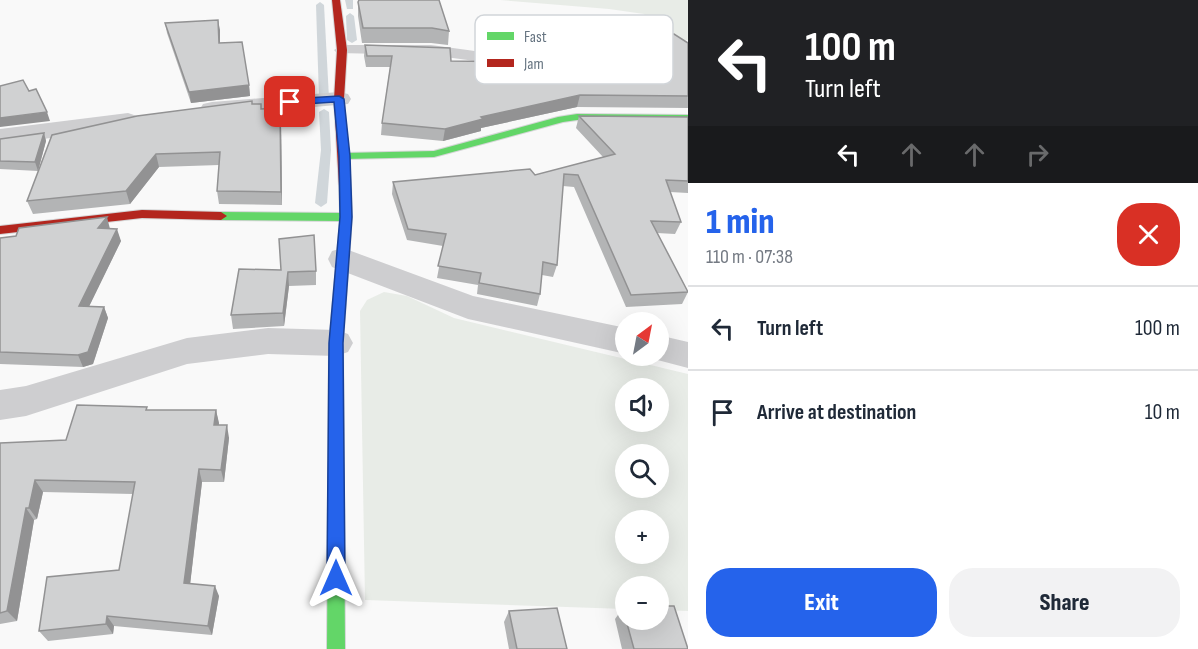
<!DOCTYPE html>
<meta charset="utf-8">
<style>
body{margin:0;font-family:"Sofia Sans Condensed",sans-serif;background:#f2f2f3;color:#1f2937;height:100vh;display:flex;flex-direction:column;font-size:22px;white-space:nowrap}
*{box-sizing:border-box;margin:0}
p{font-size:20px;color:#747a83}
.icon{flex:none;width:33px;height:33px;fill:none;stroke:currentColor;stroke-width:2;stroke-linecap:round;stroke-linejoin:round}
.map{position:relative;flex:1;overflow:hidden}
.details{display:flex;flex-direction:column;background:#fff;width:510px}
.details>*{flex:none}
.hud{background:#202124;color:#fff;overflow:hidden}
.needle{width:39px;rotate:32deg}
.controls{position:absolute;left:615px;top:312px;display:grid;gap:12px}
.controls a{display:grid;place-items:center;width:54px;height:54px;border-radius:50%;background:#fff;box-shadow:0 6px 24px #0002;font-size:30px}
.pin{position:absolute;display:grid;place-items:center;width:51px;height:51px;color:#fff;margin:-26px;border-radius:12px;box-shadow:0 3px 9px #0006}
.me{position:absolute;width:66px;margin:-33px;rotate:0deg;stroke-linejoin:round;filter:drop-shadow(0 0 4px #0008)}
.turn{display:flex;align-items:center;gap:21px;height:126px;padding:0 18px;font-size:27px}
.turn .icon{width:78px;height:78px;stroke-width:2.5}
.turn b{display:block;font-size:42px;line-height:51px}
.lanes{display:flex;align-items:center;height:57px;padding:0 18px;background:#0003;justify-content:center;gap:30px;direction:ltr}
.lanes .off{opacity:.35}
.round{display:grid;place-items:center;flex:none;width:63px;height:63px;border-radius:24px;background:#f2f2f3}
.summary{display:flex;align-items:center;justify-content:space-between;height:102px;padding:0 18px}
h1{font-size:36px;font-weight:800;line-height:45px;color:#2563eb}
.cta{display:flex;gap:12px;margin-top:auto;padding:12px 18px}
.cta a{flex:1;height:69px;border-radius:24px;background:#2563eb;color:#fff;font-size:24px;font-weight:800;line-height:69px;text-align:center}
.cta a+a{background:#f2f2f3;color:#1f2937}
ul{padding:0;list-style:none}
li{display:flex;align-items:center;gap:18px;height:84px;padding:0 18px;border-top:2px solid #e0e1e3}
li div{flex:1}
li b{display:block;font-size:22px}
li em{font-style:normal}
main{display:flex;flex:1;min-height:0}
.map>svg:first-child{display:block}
.green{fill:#e8ece7;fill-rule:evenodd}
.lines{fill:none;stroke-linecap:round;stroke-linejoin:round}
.stream{fill:#d0d6da;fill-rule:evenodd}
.fast-casing{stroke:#d5d6d7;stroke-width:2}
.jam-casing{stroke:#d5d6d7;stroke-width:2}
.lane{fill:#ceced0;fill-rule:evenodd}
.street{fill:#ceced0;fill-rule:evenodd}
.fast{fill:#63d668;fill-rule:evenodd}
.jam{fill:#b3261e;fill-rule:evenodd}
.wall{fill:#b3b4b5}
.shaded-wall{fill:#929293}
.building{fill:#d0d1d2;stroke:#929293;stroke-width:1.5}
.route{fill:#2563eb;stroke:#184099;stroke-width:1.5}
.key{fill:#fff;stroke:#d1d5d9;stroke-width:1.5}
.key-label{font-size:16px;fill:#667481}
</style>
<main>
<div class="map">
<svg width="688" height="649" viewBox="0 0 688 649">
<rect width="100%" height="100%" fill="#f9f9f9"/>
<g class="green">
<polygon points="500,0 688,0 688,40 667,40 644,14 609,9"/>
<path d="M 384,292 L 407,296 L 454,318 L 688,374 L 688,611 L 659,610 L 658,586 L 626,586 L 625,609 L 365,600 L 360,311 L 367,300 ZM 626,388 L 658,388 L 658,422 L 626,422 ZM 626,454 L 658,454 L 658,488 L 626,488 ZM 626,520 L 658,520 L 658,554 L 626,554 Z"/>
</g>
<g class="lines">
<g class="stream">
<polygon points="345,0 353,0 353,9 347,9"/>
<polygon points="320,2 324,5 329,98 324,101 319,98 316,5"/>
<polygon points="350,13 354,16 357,40 352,43 347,40 346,16"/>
<polygon points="324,109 329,112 331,150 327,203 321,207 315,203 321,150 319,112"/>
</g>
<defs>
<g id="fast">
<polygon points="577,114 688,115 688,121 577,120 563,122 434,157 345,159 340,156 345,153 434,151 558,117"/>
<polygon points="345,182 351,186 352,217 343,343 345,649 327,649 329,343 340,221 221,220 215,216 221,212 340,213 339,186"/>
</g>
<g id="jam">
<polygon points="332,0 340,0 347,50 344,99 351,186 345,190 339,186 334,99 337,50"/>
<polygon points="142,210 221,212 227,216 221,220 142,218 0,234 0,226"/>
</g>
</defs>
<use href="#fast" class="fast-casing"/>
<use href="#jam" class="jam-casing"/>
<polygon class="lane" points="342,45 431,45 482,52 597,47 605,52 597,57 482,62 431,55 337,53 334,50"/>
<g class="street">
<polygon points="339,92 348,94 351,99 348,104 212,116 203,114 200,109 203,104 212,102"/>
<polygon points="128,113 137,116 141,121 137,126 0,145 0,129"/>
<polygon points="343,248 473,296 626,328 626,354 468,319 332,267 328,259 332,251"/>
<polygon points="268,328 336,330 348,334 353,343 348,352 336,356 268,354 187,364 26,416 0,420 0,390 26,386 187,338"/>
<polygon points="658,335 688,342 688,368 646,357 645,356 658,356"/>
</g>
<use href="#fast" class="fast"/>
<use href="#jam" class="jam"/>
</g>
<g class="wall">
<polygon points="358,2 449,31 448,45 431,43 362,43 358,16"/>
<polygon points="165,23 220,30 220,43 249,85 250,96 191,103 167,33"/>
<polygon points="571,29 688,43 688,108 577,107 481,128 481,131 443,141 381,135 382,123 390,67 366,67 364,56 365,45 451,61 526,62 527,56 545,57 545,55 592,57 594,48 602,47 597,45 575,46 569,40"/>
<polygon points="262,109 281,121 282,205 219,204 217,191 219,165 159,167 130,204 33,214 27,201"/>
<polygon points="579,116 688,117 688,193 670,192 681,222 675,234 657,233 688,292 682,304 626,307 574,187 563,186 557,265 553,277 542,275 540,294 537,306 477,294 478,285 437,278 443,246 407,240 392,194 393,182 535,175 603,157 576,128"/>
<polygon points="44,133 46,141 38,171 0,169 0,139"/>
<polygon points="110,229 121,241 89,306 104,307 108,318 93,364 83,367 0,364 0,238"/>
<polygon points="239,269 316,271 316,285 289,286 284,326 233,329 231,315"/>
<polygon points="148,410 216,410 219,425 229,438 224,482 202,482 190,584 219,596 212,635 114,626 113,634 48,641 39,631 119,570 133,494 43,492 37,519 34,520 17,621 0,624 0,443 66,440"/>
<polygon points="623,608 626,608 626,620 658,620 688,649 622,649 615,619"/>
<polygon points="509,611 567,649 509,649 504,622"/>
</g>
<g class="shaded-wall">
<polygon points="218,20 220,30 220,54 219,43"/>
<polygon points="249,85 250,96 191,103 189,92"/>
<polygon points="580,95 577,107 481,128 481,131 443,141 445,129 481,117"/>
<polygon points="280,108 281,121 282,205 281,192"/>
<polygon points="47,112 50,121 0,127 0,118"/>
<polygon points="44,133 46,141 38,171 35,162"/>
<polygon points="156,154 159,167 130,204 126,191"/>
<polygon points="107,217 110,229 98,228"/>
<polygon points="117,229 121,241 84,317 79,306"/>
<polygon points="288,272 289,286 284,326 283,313"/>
<polygon points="104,307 108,318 93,364 83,367 78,355"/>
<polygon points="216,410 219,423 217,438 214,425"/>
<polygon points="227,425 229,438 224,482 221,470"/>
<polygon points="199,469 202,482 189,594 184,583"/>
<polygon points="35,480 43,492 37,519 29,508"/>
<polygon points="26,508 34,520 17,621 7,611"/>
<polygon points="215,586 219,596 212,635 208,626"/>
<polygon points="107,616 114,626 113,634 106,624"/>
</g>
<g class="building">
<polygon points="359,0 439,0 449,31 432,28 363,28 358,2"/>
<polygon points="218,20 219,43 242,42 249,85 189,92 165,23"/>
<polygon points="571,29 674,34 688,43 688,96 580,95 481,117 483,119 445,129 382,123 392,56 367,56 365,45 450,48 451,61 527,62 527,56 546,57 545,55 606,58 594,48 601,48 609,43 609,39 600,34 578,34"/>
<polygon points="23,80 29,91 36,89 47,112 0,118 0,86"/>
<polygon points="252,101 252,104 261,104 261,109 280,108 281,192 217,191 220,152 156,154 126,191 27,201 52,135 137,116"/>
<polygon points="579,116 688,117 688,181 666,180 681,222 651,221 688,292 631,295 578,175 564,174 557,265 543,262 540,294 479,283 481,273 438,266 446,234 408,229 393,182 530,169 535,175 615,154"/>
<polygon points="44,133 35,162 0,161 0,139"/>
<polygon points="107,217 98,228 117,229 79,306 104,307 88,352 78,355 0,352 0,238 16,236 19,228"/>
<polygon points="314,235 316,271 288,272 283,313 231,315 239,269 281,270 279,239"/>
<polygon points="77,405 147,407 146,410 216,410 214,425 227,425 221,470 199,469 184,583 215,586 208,626 107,616 106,624 39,631 47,577 119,570 135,482 35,480 29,508 26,508 7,611 0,613 0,443 66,440"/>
<polygon points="658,606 674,606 688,649 634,649 626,620 658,620"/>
<polygon points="557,608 567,649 517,649 509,611"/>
<polygon points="623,608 626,608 626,617"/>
</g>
<polygon class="route" points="339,96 344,99 350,156 352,217 343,343 345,578 342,584 336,587 330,584 327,578 329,343 340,217 339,156 334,102 290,105 285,102 290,99"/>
<rect x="475" y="15" width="198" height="69" rx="9" class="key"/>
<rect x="487" y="32" width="27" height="8" fill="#63d668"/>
<rect x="487" y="59" width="27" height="8" fill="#b3261e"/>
<g class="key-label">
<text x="524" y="42">Fast</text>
<text x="524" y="69">Jam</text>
</g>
</svg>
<div class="controls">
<a><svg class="needle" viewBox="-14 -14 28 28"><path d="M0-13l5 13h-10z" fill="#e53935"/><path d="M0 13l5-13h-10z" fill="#747a83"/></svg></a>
<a><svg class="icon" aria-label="sound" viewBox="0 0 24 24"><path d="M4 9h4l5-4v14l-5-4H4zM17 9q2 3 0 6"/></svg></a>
<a><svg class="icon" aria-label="search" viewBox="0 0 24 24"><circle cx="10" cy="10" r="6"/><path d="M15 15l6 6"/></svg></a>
<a>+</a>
<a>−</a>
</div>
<div class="pin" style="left:290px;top:102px;background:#d93025"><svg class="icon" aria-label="arrive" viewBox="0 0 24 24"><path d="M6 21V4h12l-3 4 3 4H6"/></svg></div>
<svg class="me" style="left:336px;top:578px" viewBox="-20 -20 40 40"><path d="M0-17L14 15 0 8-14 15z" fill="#2563eb" stroke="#fff" stroke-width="4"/></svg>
</div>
<section class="details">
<div class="hud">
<div class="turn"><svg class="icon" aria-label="left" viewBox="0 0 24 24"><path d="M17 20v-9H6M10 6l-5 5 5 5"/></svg><div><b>100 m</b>Turn left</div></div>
<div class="lanes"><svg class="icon" aria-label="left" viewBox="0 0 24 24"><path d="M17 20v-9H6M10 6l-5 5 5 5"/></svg><svg class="icon off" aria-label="ahead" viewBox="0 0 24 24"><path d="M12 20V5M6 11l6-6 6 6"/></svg><svg class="icon off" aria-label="ahead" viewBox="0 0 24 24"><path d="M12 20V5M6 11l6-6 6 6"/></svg><svg class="icon off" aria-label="right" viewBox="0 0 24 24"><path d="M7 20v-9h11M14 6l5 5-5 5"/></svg></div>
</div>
<div class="summary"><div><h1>1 min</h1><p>110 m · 07:38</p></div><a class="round" style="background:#d93025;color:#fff"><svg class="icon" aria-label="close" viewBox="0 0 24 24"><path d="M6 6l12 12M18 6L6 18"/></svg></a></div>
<ul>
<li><svg class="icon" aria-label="left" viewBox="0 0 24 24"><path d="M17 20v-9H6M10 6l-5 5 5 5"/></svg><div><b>Turn left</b></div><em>100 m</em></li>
<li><svg class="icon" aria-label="arrive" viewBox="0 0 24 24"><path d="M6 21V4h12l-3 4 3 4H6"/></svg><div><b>Arrive at destination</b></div><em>10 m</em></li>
</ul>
<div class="cta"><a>Exit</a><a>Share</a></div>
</section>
</main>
